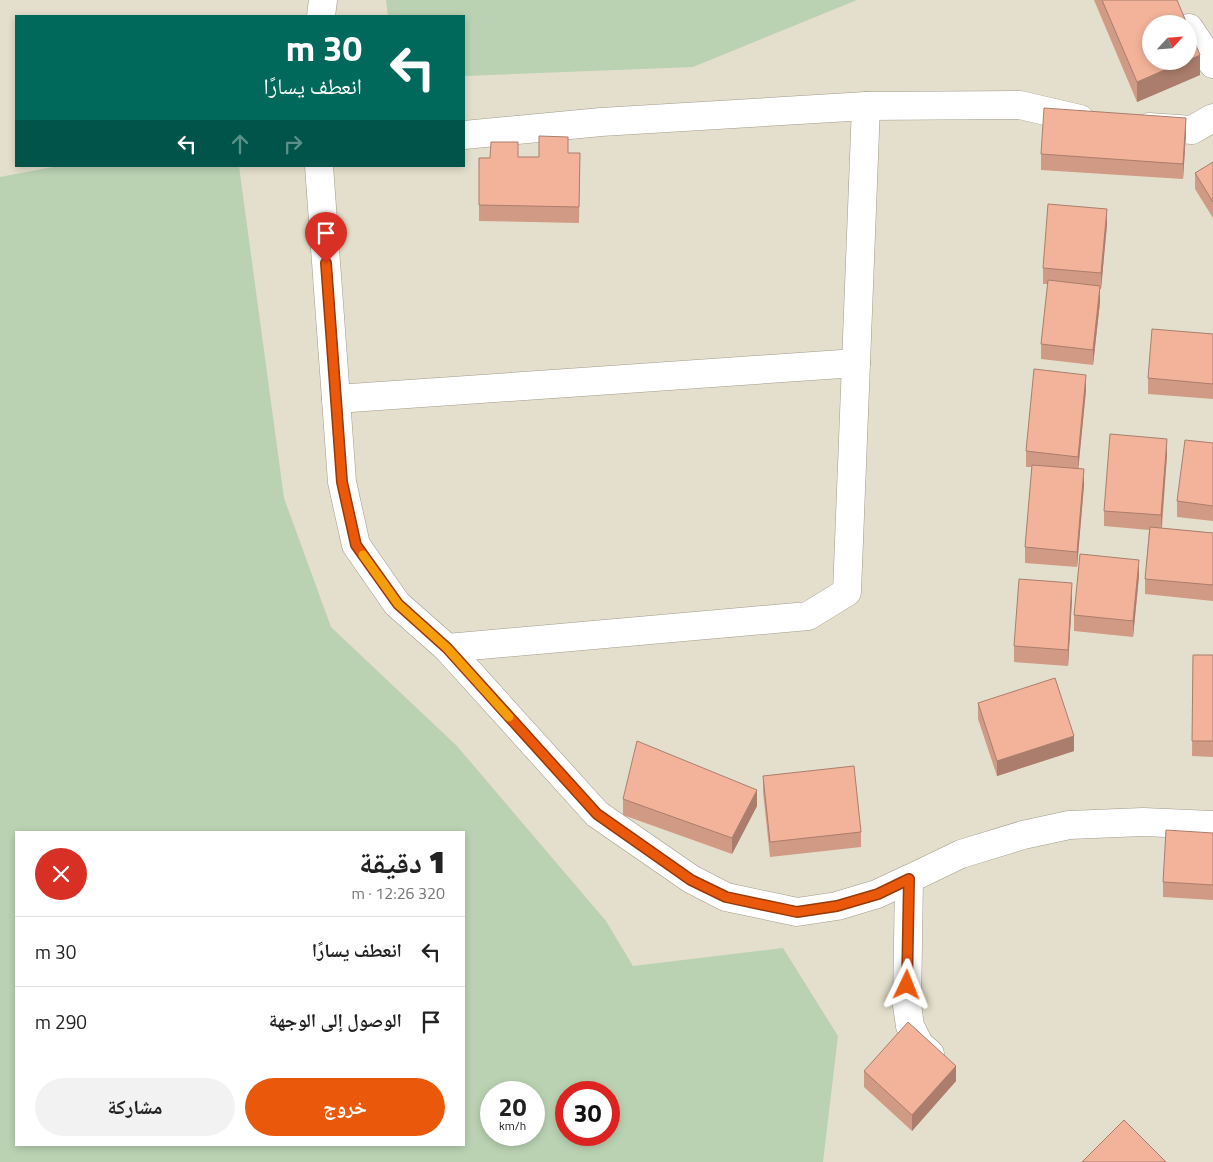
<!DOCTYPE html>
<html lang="ar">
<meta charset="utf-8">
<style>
body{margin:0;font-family:"Titillium Web","Noto Naskh Arabic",sans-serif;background:#f2f2f2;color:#222;direction:rtl;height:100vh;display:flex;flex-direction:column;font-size:19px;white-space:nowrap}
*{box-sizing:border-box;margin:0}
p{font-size:16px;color:#767676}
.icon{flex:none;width:28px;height:28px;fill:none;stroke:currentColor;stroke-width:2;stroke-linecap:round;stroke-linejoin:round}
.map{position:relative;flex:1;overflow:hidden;direction:ltr}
.sheet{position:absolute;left:15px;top:831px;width:450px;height:315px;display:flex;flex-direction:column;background:#fff;border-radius:0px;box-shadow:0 2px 8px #0003;direction:rtl}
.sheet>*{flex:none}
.hud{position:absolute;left:15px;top:15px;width:450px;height:152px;border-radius:0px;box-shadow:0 2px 8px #0003;direction:rtl;background:#00695c;color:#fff;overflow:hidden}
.needle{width:32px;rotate:64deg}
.tools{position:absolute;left:1142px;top:15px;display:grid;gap:10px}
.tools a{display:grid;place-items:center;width:55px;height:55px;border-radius:50%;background:#fff;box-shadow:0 2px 8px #0003;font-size:25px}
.speed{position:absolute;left:480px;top:1081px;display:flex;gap:10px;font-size:25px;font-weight:700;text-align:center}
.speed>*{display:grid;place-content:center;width:65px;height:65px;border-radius:50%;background:#fff;box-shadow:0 2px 8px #0003;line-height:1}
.speed small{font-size:12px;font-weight:400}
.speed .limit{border:8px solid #d22;background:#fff;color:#111}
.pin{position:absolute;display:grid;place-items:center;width:42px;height:42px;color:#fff;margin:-51px -21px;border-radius:50% 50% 50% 0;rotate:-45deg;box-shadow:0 0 5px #0007}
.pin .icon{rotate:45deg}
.me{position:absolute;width:55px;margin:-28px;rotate:2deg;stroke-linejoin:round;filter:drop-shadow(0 0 4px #0008)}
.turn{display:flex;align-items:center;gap:18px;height:105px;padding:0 20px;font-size:22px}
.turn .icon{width:65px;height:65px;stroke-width:2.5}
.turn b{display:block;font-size:35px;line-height:42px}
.lanes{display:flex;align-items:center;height:48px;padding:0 20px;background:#0003;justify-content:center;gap:25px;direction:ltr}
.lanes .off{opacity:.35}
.round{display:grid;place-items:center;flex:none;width:52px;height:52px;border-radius:26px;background:#f2f2f2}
.overview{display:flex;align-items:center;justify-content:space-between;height:85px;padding:0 20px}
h1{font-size:30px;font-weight:800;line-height:38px}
.primary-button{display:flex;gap:10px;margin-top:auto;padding:10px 20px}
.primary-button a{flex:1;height:58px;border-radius:30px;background:#ea580c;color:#fff;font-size:20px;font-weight:800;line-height:58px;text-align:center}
.primary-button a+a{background:#f2f2f2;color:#222}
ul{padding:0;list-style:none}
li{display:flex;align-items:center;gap:15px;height:70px;padding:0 20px;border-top:1px solid #e0e0e0}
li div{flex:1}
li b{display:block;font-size:19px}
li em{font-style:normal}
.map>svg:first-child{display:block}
.green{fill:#bad2b2;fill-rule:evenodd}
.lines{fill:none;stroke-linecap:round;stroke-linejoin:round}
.minor-casing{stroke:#a09b89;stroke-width:29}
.minor{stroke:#fff;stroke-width:28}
.wall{fill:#d19a84}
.shaded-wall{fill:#aa7d6c}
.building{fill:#f3b39a;stroke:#aa7d6c}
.route-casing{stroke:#983908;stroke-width:12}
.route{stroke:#ea580c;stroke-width:9}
.slow{stroke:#f59e0b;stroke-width:9}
</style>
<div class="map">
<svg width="1213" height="1162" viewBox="0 0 1213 1162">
<rect width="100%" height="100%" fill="#e4dfcc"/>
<g class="green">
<polygon points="386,0 857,0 693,67 464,76 464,16 388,16"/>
<path d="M 58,166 L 239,166 L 284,498 L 331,627 L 457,746 L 606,921 L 633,966 L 783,948 L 838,1036 L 823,1162 L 0,1162 L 0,177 ZM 16,832 L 464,832 L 464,1145 L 16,1145 ZM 491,1092 L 534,1092 L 534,1135 L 491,1135 ZM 566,1092 L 609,1092 L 609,1135 L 566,1135 Z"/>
</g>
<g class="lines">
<defs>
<g id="minor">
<polyline points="321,16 323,0"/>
<polyline points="1189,28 1213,64"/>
<polyline points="1149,127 1192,130 1213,118"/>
<polyline points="464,135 601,122 866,106 1020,105 1080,119"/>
<polyline points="319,166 336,399 856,363 866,106"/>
<polyline points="336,399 342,482 356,545 397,604 447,648 808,616 847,592 856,363"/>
<polyline points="447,648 597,814 691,879 726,897 797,912 837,906 877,894 909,879"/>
<polyline points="930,1054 919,1044 910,1026 907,1005 909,879 961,854 1023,835 1069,825 1143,822 1213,825"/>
</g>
</defs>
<use href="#minor" class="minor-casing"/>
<use href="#minor" class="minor"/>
</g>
<g class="wall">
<polygon points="1094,0 1177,0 1200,75 1137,102"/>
<polygon points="1186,133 1183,179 1041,170 1041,154"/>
<polygon points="568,153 580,153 579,223 479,221 479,158 518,157 539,157"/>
<polygon points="1213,162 1213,218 1195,189 1195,173"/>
<polygon points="1107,224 1101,289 1100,289 1100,302 1093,365 1041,359 1041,344 1048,284 1043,284 1043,268"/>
<polygon points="1213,334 1213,399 1148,394 1148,378"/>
<polygon points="1086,390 1078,469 1084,485 1077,567 1025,563 1025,547 1032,467 1026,467 1026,451"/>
<polygon points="1213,443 1213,521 1177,517 1177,501"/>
<polygon points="1167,455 1162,528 1213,533 1213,601 1145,594 1145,579 1149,530 1104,526 1104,511"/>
<polygon points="1139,576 1133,637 1074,631 1074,615"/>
<polygon points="1072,599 1068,666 1014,662 1014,646"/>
<polygon points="1193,655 1213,655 1213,757 1192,756"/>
<polygon points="978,703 1074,751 997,776 978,719"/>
<polygon points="763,776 861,832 861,847 770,857 763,792"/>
<polygon points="623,799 757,806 732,854 623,815"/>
<polygon points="1213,833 1213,900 1163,897 1163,882"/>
<polygon points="864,1071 956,1081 912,1131 864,1087"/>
</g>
<g class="shaded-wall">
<polygon points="1200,55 1200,75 1137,102 1137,82 1185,61 1189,61 1189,60"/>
<polygon points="1186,118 1186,133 1183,179 1183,164"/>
<polygon points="1107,209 1107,224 1101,289 1101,273"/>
<polygon points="1100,286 1100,302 1093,365 1093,350"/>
<polygon points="1086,375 1086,390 1078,472 1078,457"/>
<polygon points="1167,439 1167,455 1161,531 1161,515"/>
<polygon points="1084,469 1084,485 1077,567 1077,552"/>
<polygon points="1139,560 1139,576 1133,637 1133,621"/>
<polygon points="1072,583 1072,599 1068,666 1068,650"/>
<polygon points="1074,736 1074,751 997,776 997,761"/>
<polygon points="757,790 757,806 732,854 732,838"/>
<polygon points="956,1066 956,1081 912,1131 912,1115"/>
</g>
<g class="building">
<polygon points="1102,0 1177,0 1187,24 1151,24 1151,61 1185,61 1137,82"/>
<polygon points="1189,28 1200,55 1189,60"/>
<polygon points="1044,108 1186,118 1183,164 1041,154"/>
<polygon points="539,136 568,137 568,153 580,153 579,207 479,205 479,158 490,158 491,142 518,142 518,157 539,157"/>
<polygon points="1213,162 1213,202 1195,173"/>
<polygon points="1048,204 1107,209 1101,273 1043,268"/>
<polygon points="1048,280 1100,286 1093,350 1041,344"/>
<polygon points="1152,329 1213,334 1213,384 1148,378"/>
<polygon points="1034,369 1086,375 1078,457 1026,451"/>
<polygon points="1110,434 1167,439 1161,515 1104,511"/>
<polygon points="1185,440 1213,443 1213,506 1177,501"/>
<polygon points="1032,465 1084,469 1077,552 1025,547"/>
<polygon points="1150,527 1213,533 1213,585 1145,579"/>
<polygon points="1080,554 1139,560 1133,621 1074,615"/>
<polygon points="1019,579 1072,583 1068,650 1014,646"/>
<polygon points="1193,655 1213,655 1213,741 1192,741"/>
<polygon points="1055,678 1074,736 997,761 978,703"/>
<polygon points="637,741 757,790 732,838 623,799"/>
<polygon points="854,766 861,832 770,842 763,776"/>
<polygon points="1166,830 1213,833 1213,885 1163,882"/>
<polygon points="908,1022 956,1066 912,1115 864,1071"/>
<polygon points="1124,1120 1166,1162 1082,1162"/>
</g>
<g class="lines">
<defs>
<polyline id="route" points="326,263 342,482 356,545 398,604 447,648 597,814 691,880 726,897 797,912 837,906 878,894 909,879 907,985"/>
</defs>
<use href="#route" class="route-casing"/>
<use href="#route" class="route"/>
<polyline class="slow" points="363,555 398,604 447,648 509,717"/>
</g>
</svg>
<div class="tools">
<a><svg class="needle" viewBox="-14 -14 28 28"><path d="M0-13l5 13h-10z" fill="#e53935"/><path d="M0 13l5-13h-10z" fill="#767676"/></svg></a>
</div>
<div class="speed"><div>20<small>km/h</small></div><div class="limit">30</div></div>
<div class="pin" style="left:326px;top:263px;background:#d93025"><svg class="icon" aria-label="arrive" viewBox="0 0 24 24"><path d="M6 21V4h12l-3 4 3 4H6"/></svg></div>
<svg class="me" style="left:907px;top:985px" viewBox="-20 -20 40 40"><path d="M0-17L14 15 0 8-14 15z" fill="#ea580c" stroke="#fff" stroke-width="4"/></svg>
<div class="hud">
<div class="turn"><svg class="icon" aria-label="left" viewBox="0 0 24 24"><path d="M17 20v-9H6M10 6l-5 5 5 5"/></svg><div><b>30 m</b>انعطف يسارًا</div></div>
<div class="lanes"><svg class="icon" aria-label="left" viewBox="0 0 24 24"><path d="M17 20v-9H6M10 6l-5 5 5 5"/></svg><svg class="icon off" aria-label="ahead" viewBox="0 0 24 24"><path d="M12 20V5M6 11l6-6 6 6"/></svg><svg class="icon off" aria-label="right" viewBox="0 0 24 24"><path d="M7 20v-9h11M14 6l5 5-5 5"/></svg></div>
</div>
<section class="sheet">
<div class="overview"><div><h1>1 دقيقة</h1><p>320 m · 12:26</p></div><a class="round" style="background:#d93025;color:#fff"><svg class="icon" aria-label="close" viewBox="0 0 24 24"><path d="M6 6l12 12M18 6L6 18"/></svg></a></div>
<ul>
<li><svg class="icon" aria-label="left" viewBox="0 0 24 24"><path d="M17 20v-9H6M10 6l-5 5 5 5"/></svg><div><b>انعطف يسارًا</b></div><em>30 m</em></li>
<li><svg class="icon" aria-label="arrive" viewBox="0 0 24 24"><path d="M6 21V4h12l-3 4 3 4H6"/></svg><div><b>الوصول إلى الوجهة</b></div><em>290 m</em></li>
</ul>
<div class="primary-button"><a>خروج</a><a>مشاركة</a></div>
</section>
</div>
